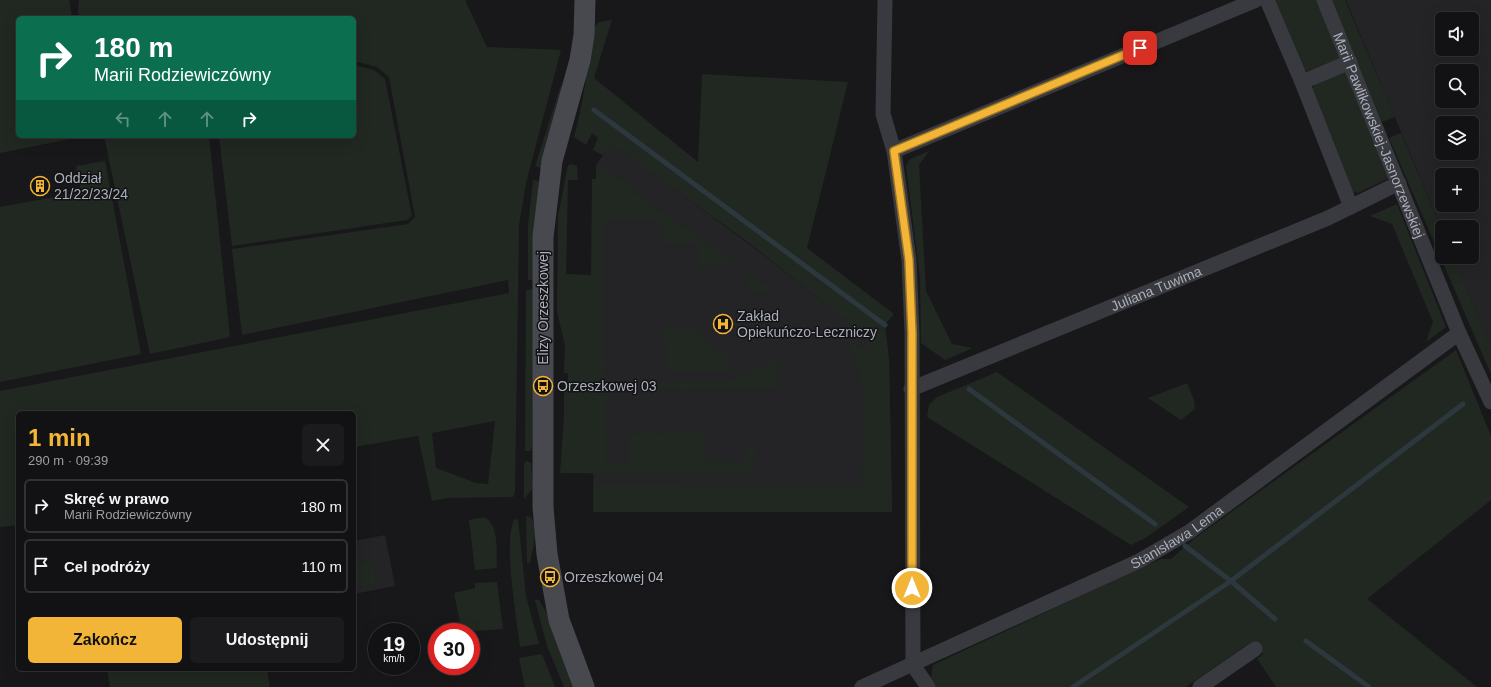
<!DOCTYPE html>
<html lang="pl">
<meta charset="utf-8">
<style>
body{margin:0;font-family:Arial,sans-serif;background:#1b1b1d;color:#f1f3f6;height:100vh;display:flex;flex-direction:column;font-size:15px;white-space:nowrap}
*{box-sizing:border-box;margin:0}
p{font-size:13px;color:#9c9ea0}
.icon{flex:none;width:22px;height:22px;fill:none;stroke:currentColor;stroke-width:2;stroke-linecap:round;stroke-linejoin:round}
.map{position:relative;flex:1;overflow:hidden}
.side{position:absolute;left:16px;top:411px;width:340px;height:260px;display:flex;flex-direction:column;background:#121214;border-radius:6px;box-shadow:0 4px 16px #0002,0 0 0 1px #313234}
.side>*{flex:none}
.hud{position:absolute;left:16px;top:16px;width:340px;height:122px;border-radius:6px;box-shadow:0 4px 16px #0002,0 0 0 1px #313234;background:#0b6e4f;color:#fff;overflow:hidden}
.controls{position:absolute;left:1435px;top:12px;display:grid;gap:8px}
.controls a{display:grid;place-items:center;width:44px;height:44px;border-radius:6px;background:#121214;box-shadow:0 4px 16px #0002,0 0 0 1px #313234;font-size:20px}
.speed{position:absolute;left:368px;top:623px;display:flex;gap:8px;font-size:20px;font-weight:700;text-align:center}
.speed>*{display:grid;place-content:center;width:52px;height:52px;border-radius:50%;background:#121214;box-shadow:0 4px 16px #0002,0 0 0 1px #313234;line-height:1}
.speed small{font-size:10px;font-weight:400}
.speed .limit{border:6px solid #d22;background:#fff;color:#111}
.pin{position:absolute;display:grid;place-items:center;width:34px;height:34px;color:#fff;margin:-17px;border-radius:8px;box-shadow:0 2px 6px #0006}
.me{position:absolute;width:44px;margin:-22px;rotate:0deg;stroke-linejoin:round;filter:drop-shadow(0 0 3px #0008)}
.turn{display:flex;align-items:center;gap:14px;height:84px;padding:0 12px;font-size:18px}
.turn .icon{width:52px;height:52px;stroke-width:2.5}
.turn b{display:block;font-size:28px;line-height:34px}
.lanes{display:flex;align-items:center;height:38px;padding:0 12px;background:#0003;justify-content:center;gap:20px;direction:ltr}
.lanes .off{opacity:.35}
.round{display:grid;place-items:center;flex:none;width:42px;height:42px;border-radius:6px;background:#1b1b1d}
.summary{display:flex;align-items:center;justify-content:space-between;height:68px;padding:0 12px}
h1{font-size:24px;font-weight:800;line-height:30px;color:#f2b537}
.cta{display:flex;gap:8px;margin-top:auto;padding:8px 12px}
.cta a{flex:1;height:46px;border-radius:6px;background:#f2b537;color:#111;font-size:16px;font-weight:800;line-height:46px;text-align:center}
.cta a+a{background:#1b1b1d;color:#f1f3f6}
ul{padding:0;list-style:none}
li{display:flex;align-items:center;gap:12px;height:54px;margin:0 8px 6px;padding:0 4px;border:2px solid #313234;border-radius:6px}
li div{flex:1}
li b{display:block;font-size:15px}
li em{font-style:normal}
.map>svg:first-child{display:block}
.built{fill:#242427;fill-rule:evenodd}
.green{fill:#202821;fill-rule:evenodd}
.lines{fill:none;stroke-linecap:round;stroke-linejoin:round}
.stream{stroke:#2d373e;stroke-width:5}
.street{stroke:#393a3f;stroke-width:15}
.secondary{stroke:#47494f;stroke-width:21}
.route-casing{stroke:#9d7624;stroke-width:10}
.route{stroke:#f2b537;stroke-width:7}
.labels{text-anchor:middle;stroke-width:3;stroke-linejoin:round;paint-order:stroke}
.street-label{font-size:14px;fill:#aaafba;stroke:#131315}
.poi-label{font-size:14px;fill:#aaafba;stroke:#131315;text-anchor:start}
</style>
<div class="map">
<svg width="1491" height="687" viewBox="0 0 1491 687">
<rect width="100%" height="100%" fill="#18181a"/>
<g class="built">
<path d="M 1346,0 L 1491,0 L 1491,347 L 1453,257 L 1472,257 L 1472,227 L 1442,227 L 1442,230 ZM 1442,19 L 1472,19 L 1472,49 L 1442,49 ZM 1442,71 L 1472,71 L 1472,101 L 1442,101 ZM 1442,123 L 1472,123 L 1472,153 L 1442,153 ZM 1442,175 L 1472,175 L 1472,205 L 1442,205 Z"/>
<polygon points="612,143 753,247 871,339 889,358 892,512 593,512 596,165"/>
<polygon points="385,535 395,586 354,594 354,541"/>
</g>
<g class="green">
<polygon points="0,0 69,0 72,18 18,18 18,136 85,136 0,153"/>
<path d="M 79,0 L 465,0 L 487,47 L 561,50 L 526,183 L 519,225 L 515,492 L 513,497 L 448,498 L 432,501 L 418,436 L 354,447 L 354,413 L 18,413 L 18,525 L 0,527 L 0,391 L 509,293 L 508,280 L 242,335 L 232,249 L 408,224 L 415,217 L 389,77 L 377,67 L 354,61 L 354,18 L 80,18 L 78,10 ZM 495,421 L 488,484 L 476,483 L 436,468 L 432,433 Z"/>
<polygon points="1272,0 1317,0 1341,58 1307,71 1298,65"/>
<polygon points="1331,0 1345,0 1395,117 1382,122"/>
<path d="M 612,20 L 594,78 L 698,162 L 702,74 L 848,82 L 807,248 L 894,314 L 885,325 L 889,358 L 892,512 L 593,512 L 594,484 L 861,487 L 864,401 L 860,374 L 849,345 L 851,341 L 864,351 L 870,339 L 749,243 L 612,144 L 603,155 L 593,150 L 598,138 L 592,133 L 586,145 L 574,137 C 584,102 588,64 593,28 L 599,22 Z"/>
<polygon points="354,65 374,70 385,79 412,216 407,220 232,246 219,136 354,136"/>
<polygon points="1348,71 1391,177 1358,193 1350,191 1310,92 1315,84"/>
<polygon points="561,85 562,90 541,168 535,166"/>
<polygon points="1401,133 1442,230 1442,257 1453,257 1491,347 1491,374 1389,138"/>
<polygon points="104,136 209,136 230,337 150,354"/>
<polygon points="929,151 919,165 926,291 952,344 973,348 945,360 921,343 920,277 906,166 910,159"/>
<polygon points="105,161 141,354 0,382 0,207 81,192 76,166"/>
<polygon points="572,164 577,166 578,180 568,180 566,274 591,275 592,179 596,179 596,165 632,186 630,190 738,265 698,265 698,243 662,243 661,220 603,220 606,464 629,464 629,434 704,432 704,461 746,462 746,444 755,444 754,475 560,473 564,417 564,383 568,383 568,373 564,373 565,346 557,311 558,216 568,165"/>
<polygon points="533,180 539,181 535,225 535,275 532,280 528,280 528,225"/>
<polygon points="1397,204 1446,327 1426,342 1433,322 1392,224 1370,216"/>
<polygon points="748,272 776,292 747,291"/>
<polygon points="531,289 534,291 532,444 531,451 525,451 526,290"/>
<polygon points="665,328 692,329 729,359 729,371 666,371"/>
<polygon points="1456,350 1491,436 1491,500 1367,599 1477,687 1276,687 1257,659 1263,654 1251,642 1186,687 936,687 931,679 933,665 1149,564 1161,559 1171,559 1195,538"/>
<polygon points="777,358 777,388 656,389 661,382 725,382 737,379"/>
<polygon points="997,372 1189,507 1147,537 1131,545 927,417 929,405 937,397"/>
<polygon points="1187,383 1194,400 1195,409 1181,420 1148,398"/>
<polygon points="527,461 531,463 533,488 524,499 524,463"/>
<path d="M 526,516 L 531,517 C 539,531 533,548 530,563 L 527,563 Z"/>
<path d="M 484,517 C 500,525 496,553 497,568 L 475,570 L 469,520 Z"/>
<path d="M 518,519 L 526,596 L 539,644 L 520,647 C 517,619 503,543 514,520 Z"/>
<polygon points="372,561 376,584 356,586 354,565"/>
<polygon points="497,582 503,629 462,632 454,593 475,588 475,583"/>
<polygon points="535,600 539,600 548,615 557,645 573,687 564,687 547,646"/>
<polygon points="542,654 555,687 525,687 519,658"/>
<polygon points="107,669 267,669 270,687 110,687"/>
</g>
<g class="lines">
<g class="stream">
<polyline points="594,110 885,325"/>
<polyline points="969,389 1155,524"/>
<polyline points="1185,546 1231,581 1275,619"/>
<polyline points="1306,641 1369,687"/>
<polyline points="1073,687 1231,581 1463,404"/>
</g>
<g class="street">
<polyline points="885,0 883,114 894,151 909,260 912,333 913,665 928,687"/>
<polyline points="1267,0 1302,82 1351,207"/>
<path id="s1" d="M 1324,0 L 1459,333 L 1491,402"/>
<polyline points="1302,82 1350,62"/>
<polyline points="894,151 1256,0"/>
<path id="s2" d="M 911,389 L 1328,218 L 1399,183"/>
<path id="s3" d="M 862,687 L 1139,561 L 1189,532 L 1459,333"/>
<polyline points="1200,687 1255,649"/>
</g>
<polyline class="secondary" points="584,687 559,620 547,554 543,507 543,237 552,161 580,60 584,35 585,0"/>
</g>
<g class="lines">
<defs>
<polyline id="route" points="912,588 912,333 909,260 894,151 1140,48"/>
</defs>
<use href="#route" class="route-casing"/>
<use href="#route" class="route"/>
</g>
<defs>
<symbol id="building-ring" viewBox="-11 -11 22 22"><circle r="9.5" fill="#131315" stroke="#f2b537" stroke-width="1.5"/><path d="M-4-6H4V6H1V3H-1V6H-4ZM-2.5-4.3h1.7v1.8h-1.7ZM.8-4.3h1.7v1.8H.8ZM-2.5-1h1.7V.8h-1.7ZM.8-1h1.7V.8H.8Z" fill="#f2b537"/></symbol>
<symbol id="hospital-ring" viewBox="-11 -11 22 22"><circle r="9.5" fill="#131315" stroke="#f2b537" stroke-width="1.5"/><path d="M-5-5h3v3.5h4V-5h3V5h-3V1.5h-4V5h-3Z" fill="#f2b537"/></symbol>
<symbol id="bus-ring" viewBox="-11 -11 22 22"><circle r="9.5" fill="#131315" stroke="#f2b537" stroke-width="1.5"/><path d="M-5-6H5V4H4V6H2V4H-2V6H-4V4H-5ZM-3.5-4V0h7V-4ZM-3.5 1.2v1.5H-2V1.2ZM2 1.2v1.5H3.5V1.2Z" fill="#f2b537"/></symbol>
</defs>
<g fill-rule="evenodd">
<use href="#building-ring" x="29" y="175" width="22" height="22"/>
<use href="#hospital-ring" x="712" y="313" width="22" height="22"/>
<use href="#bus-ring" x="532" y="375" width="22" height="22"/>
<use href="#bus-ring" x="539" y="566" width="22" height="22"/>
</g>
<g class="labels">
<g class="street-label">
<text dy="5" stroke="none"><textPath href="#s1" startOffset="146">Marii Pawlikowskiej-Jasnorzewskiej</textPath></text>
<text dy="5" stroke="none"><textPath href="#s2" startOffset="265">Juliana Tuwima</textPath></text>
<text transform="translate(543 308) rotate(-90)" y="5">Elizy Orzeszkowej</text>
<text dy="5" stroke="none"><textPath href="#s3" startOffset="349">Stanisława Lema</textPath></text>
</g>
<g class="poi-label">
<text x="54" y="183">Oddział<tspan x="54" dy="16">21/22/23/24</tspan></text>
<text x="737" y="321">Zakład<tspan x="737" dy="16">Opiekuńczo-Leczniczy</tspan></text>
<text x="557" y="391">Orzeszkowej 03</text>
<text x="564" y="582">Orzeszkowej 04</text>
</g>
</g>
</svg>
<div class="controls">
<a><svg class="icon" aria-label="sound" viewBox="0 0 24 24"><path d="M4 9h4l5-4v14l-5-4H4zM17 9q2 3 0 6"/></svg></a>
<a><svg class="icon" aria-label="search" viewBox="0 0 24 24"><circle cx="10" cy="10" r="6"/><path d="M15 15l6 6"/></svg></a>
<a><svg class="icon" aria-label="layers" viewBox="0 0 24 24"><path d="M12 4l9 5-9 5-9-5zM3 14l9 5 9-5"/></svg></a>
<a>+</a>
<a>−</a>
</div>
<div class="speed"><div>19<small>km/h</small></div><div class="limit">30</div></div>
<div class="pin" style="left:1140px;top:48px;background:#d93025"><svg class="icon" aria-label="arrive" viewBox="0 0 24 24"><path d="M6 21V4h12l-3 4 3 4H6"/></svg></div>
<svg class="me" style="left:912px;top:588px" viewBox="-20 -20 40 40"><circle r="17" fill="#f2b537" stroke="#fff" stroke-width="3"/><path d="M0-11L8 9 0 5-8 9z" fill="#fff"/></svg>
<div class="hud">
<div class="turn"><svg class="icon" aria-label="right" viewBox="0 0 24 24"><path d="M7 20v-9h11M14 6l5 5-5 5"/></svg><div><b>180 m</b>Marii Rodziewiczówny</div></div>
<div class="lanes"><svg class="icon off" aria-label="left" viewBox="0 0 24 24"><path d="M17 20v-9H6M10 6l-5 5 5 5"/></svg><svg class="icon off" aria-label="ahead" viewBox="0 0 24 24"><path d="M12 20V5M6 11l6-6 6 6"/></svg><svg class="icon off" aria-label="ahead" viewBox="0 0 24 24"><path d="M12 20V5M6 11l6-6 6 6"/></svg><svg class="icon" aria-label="right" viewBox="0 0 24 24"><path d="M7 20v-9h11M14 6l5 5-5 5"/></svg></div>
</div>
<section class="side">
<div class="summary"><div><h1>1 min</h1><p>290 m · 09:39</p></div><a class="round"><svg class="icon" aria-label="close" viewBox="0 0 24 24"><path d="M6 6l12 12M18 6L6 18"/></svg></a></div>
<ul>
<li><svg class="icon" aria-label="right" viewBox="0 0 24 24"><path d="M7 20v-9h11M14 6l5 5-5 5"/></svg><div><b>Skręć w prawo</b><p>Marii Rodziewiczówny</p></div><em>180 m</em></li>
<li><svg class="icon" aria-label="arrive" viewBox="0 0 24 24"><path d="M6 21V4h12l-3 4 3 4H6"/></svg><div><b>Cel podróży</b></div><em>110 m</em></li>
</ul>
<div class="cta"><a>Zakończ</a><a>Udostępnij</a></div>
</section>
</div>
